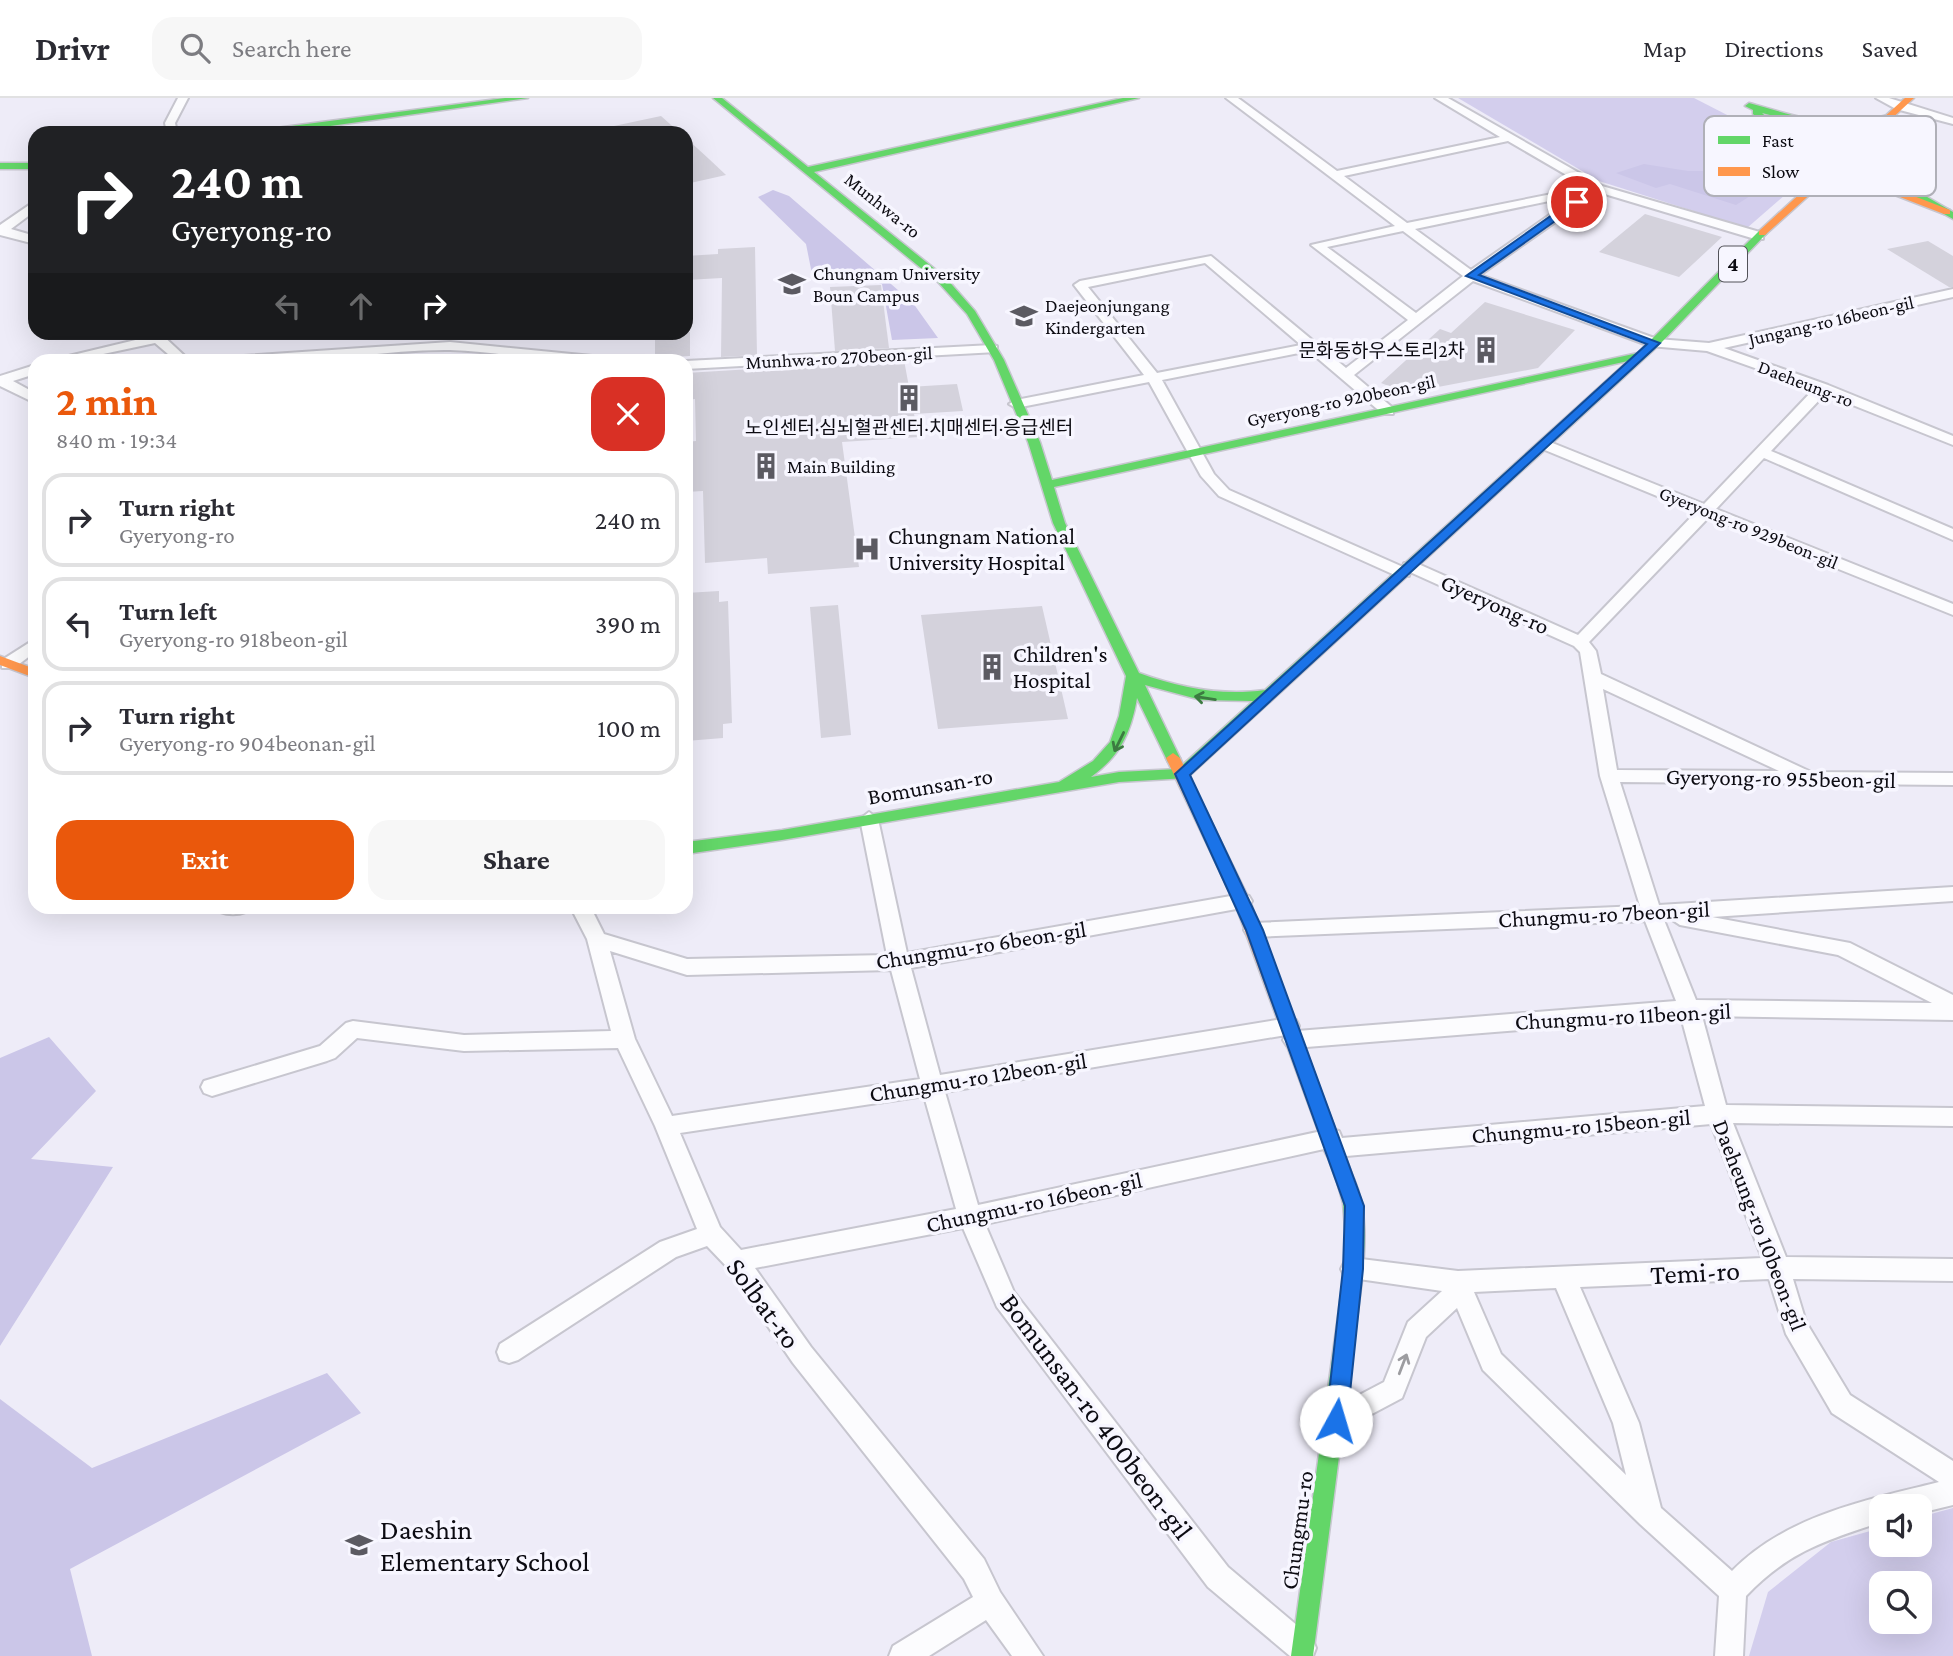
<!DOCTYPE html>
<meta charset="utf-8">
<style>
body{margin:0;font-family:"Crimson Pro","Noto Sans KR",serif;background:#f7f7f7;color:#2b2b33;height:100vh;display:flex;flex-direction:column;font-size:26px;white-space:nowrap}
*{box-sizing:border-box;margin:0}
p{font-size:23px;color:#7c7c81}
.icon{flex:none;width:38px;height:38px;fill:none;stroke:currentColor;stroke-width:2;stroke-linecap:round;stroke-linejoin:round}
.map{position:relative;flex:1;overflow:hidden}
.panel{position:absolute;left:28px;top:256px;width:665px;height:560px;display:flex;flex-direction:column;background:#fff;border-radius:21px;box-shadow:0 7px 28px #0002}
.panel>*{flex:none}
.guide{position:absolute;left:28px;top:28px;width:665px;height:214px;border-radius:21px;box-shadow:0 7px 28px #0002;background:#202124;color:#fff;overflow:hidden}
.tools{position:absolute;left:1869px;top:1396px;display:grid;gap:14px}
.tools a{display:grid;place-items:center;width:63px;height:63px;border-radius:14px;background:#fff;box-shadow:0 7px 28px #0002;font-size:35px}
.pin{position:absolute;display:grid;place-items:center;width:60px;height:60px;color:#fff;margin:-30px;border:4px solid #fff;border-radius:50%;box-shadow:0 2px 7px #0007}
.me{position:absolute;width:77px;margin:-38px;rotate:6deg;stroke-linejoin:round;filter:drop-shadow(0 0 5px #0008)}
.turn{display:flex;align-items:center;gap:24px;height:147px;padding:0 28px;font-size:32px}
.turn .icon{width:91px;height:91px;stroke-width:2.5}
.turn b{display:block;font-size:49px;line-height:60px}
.lanes{display:flex;align-items:center;height:66px;padding:0 28px;background:#0003;justify-content:center;gap:35px;direction:ltr}
.lanes .off{opacity:.35}
.round{display:grid;place-items:center;flex:none;width:74px;height:74px;border-radius:21px;background:#f7f7f7}
.overview{display:flex;align-items:center;justify-content:space-between;height:119px;padding:0 28px}
h1{font-size:42px;font-weight:700;line-height:52px;color:#ea580c}
.cta{display:flex;gap:14px;margin-top:auto;padding:14px 28px}
.cta a{flex:1;height:80px;border-radius:21px;background:#ea580c;color:#fff;font-size:28px;font-weight:700;line-height:80px;text-align:center}
.cta a+a{background:#f7f7f7;color:#2b2b33}
ul{padding:0;list-style:none}
li{display:flex;align-items:center;gap:21px;height:94px;margin:0 14px 10px;padding:0 14px;border:4px solid #e1e1e2;border-radius:21px}
li div{flex:1}
li b{display:block;font-size:26px}
li em{font-style:normal}
header{display:flex;align-items:center;gap:42px;box-sizing:border-box;height:98px;padding:0 35px;background:#fff;border-bottom:2px solid #e1e1e2}
header strong{font-size:33px}
nav{display:flex;gap:38px;margin-inline-start:auto;font-size:24px}
.search{width:490px;height:63px;background:#f7f7f7;display:flex;align-items:center;gap:18px;box-sizing:border-box;padding:0 24px;border-radius:21px;color:#7c7c81;font-size:26px}
.map>svg:first-child{display:block}
.green{fill:#d3ceed;fill-rule:evenodd}
.forest{fill:#cbc6e8}
.building{fill:#d4d2dc}
.lines{fill:none;stroke-linecap:round;stroke-linejoin:round}
.street-casing{stroke:#c7c6cf;stroke-width:4}
.fast-casing{stroke:#c7c6cf;stroke-width:3}
.slow-casing{stroke:#c7c6cf;stroke-width:3}
.street{fill:#fcfcfe;fill-rule:evenodd}
.fast{fill:#63d668;fill-rule:evenodd}
.slow{fill:#ff974d;fill-rule:evenodd}
.oneway{stroke:#3c7b41}
.oneway2{stroke:#9c9ca0}
.route{fill:#1a73e8;stroke:#114b97;stroke-width:2}
.labels{text-anchor:middle;stroke-width:7;stroke-linejoin:round;paint-order:stroke}
.far-street-label{font-size:19px;fill:#0c0b12;stroke:#f7f6ff}
.far-poi-label{font-size:19px;fill:#0c0b12;stroke:#f7f6ff;text-anchor:start}
.shield{fill:#f7f6ff;stroke:#525259;stroke-width:2}
.shield-label{font-size:21px;font-weight:bold;fill:#0c0b12}
.poi-label{font-size:23px;fill:#0c0b12;stroke:#f7f6ff;text-anchor:start}
.street-label{font-size:23px;fill:#0c0b12;stroke:#f7f6ff}
.near-street-label{font-size:28px;fill:#0c0b12;stroke:#f7f6ff}
.near-poi-label{font-size:28px;fill:#0c0b12;stroke:#f7f6ff;text-anchor:start}
.key{fill:#f7f6ff;stroke:#b0b0b8;stroke-width:2}
.key-label{font-size:19px;fill:#0c0b12}
</style>
<header>
<strong>Drivr</strong>
<div class="search"><svg class="icon" aria-label="search" viewBox="0 0 24 24"><circle cx="10" cy="10" r="6"/><path d="M15 15l6 6"/></svg>Search here</div>
<nav><a>Map</a><a>Directions</a><a>Saved</a></nav>
</header>
<div class="map">
<svg width="1953" height="1558" viewBox="0 0 1953 1558">
<rect width="100%" height="100%" fill="#eeecf8"/>
<g class="green">
<polygon points="1458,0 1694,0 1774,41 1798,67 1800,84 1747,130 1599,83"/>
<path d="M 1953,1410 L 1953,1558 L 1749,1558 L 1768,1494 L 1831,1444 L 1881,1430 L 1881,1447 L 1920,1447 L 1920,1419 ZM 1881,1486 L 1920,1486 L 1920,1524 L 1881,1524 Z"/>
</g>
<g class="forest">
<polygon points="1644,66 1688,73 1764,73 1772,84 1736,107 1670,86 1656,90 1616,75"/>
<polygon points="773,92 789,98 913,205 938,240 892,242 882,186 847,175 812,176 806,146 758,99"/>
<polygon points="49,939 96,993 31,1061 113,1069 0,1248 0,960"/>
<polygon points="327,1275 361,1315 70,1471 92,1558 0,1558 0,1301 92,1370"/>
</g>
<g class="building">
<polygon points="661,18 680,35 614,35 614,28"/>
<polygon points="686,40 709,61 726,77 686,86"/>
<polygon points="1645,116 1722,139 1679,179 1599,154"/>
<polygon points="1928,143 1953,158 1953,189 1949,189 1887,151"/>
<polygon points="755,149 757,257 721,259 722,180 686,182 686,158 718,156 718,151"/>
<polygon points="881,187 889,250 835,253 830,189"/>
<polygon points="1485,204 1575,232 1538,270 1417,293 1406,287 1399,292 1381,285 1440,231 1451,235"/>
<polygon points="655,234 690,234 690,258 655,260"/>
<polygon points="904,262 909,289 957,286 963,313 914,316 919,339 842,344 859,469 768,476 767,460 705,465 703,393 686,394 686,344 696,343 695,301 686,302 686,275"/>
<polygon points="719,493 719,504 728,503 732,625 723,626 723,640 686,643 686,495"/>
<polygon points="838,507 851,637 821,640 810,509"/>
<polygon points="1042,508 1068,621 938,631 921,517"/>
</g>
<g class="lines">
<defs>
<g id="street">
<polygon points="178,0 188,0 175,25 177,35 167,35 165,25"/>
<path d="M 1226,0 L 1238,0 L 1337,73 L 1500,39 L 1435,0 L 1448,0 L 1602,88 L 1763,135 L 1763,141 L 1755,141 L 1598,94 L 1480,177 L 1657,241 L 1709,245 L 1953,191 L 1953,199 L 1724,250 L 1828,287 L 1953,338 L 1953,347 L 1825,296 L 1771,353 L 1953,431 L 1953,442 L 1764,360 L 1716,411 L 1953,506 L 1953,517 L 1709,419 L 1589,544 L 1596,553 L 1601,576 L 1811,674 L 1953,675 L 1953,687 L 1620,684 L 1659,807 L 1953,789 L 1953,803 L 1712,819 L 1850,845 L 1953,897 L 1953,922 L 1702,918 L 1726,1007 L 1953,1010 L 1953,1028 L 1733,1025 L 1786,1159 L 1953,1161 L 1953,1183 L 1793,1181 L 1806,1224 L 1850,1297 L 1953,1363 L 1953,1407 L 1920,1415 L 1920,1409 L 1881,1409 L 1881,1424 C 1825,1443 1789,1453 1746,1498 L 1743,1558 L 1715,1558 L 1719,1498 L 1640,1426 L 1483,1272 L 1457,1210 L 1426,1239 L 1402,1300 L 1336,1335 L 1327,1332 L 1323,1323 L 1327,1314 L 1384,1284 L 1408,1224 L 1442,1193 L 1345,1179 L 1341,1171 L 1345,1163 L 1353,1160 L 1458,1173 L 1762,1160 L 1711,1026 L 1335,1059 L 1327,1057 L 1324,1051 L 985,1126 L 1014,1194 L 1228,1469 L 1312,1540 L 1316,1550 L 1313,1558 L 1290,1558 L 1208,1489 L 997,1209 L 963,1130 L 755,1170 L 811,1249 L 984,1461 L 1000,1494 L 1043,1558 L 1012,1558 L 986,1522 L 929,1558 L 889,1558 L 893,1548 L 973,1499 L 964,1481 L 793,1265 L 728,1170 L 707,1148 L 676,1159 L 518,1262 L 509,1265 L 500,1262 L 497,1254 L 500,1246 L 660,1144 L 697,1131 L 655,1028 L 618,950 L 464,953 L 357,940 L 335,960 L 327,963 L 212,998 L 204,995 L 201,989 L 204,983 L 320,948 L 346,925 L 353,923 L 464,937 L 611,933 L 587,841 L 570,808 L 590,808 L 604,836 L 687,861 L 887,857 L 860,721 L 869,714 L 878,721 L 907,855 L 1242,796 L 1249,798 L 1252,803 L 1249,808 L 1242,810 L 911,870 L 940,977 L 1289,920 L 1296,922 L 1299,928 L 1297,933 L 1676,903 L 1645,823 L 1254,839 L 1247,837 L 1244,832 L 1247,827 L 1254,825 L 1640,808 L 1600,678 L 1580,554 L 1574,548 L 1410,474 L 1409,478 L 1397,478 L 1219,398 L 1201,378 L 1149,284 L 1016,310 L 1009,306 L 1016,302 L 1144,277 L 1074,187 L 1080,183 L 1211,158 L 1346,270 L 1408,222 L 1311,147 L 1395,128 ZM 1508,43 L 1587,89 L 1407,125 L 1344,78 ZM 1578,97 L 1471,172 L 1415,131 ZM 1403,133 L 1463,178 L 1416,215 L 1327,149 ZM 1205,165 L 1301,247 L 1157,275 L 1088,189 ZM 1473,183 L 1650,248 L 1707,253 L 1814,291 L 1704,406 L 1550,344 L 1540,344 L 1540,350 L 1696,414 L 1578,537 L 1416,465 L 1404,465 L 1403,469 L 1229,392 L 1214,376 L 1162,282 L 1309,253 L 1383,316 L 1393,316 L 1393,310 L 1354,277 ZM 1603,591 L 1779,673 L 1617,672 ZM 1671,821 L 1680,827 L 1838,857 L 1932,905 L 1696,902 L 1664,822 ZM 610,853 L 687,877 L 891,872 L 920,981 L 672,1018 L 635,941 ZM 1681,919 L 1705,1008 L 1342,1040 L 1339,1033 L 1331,1031 L 978,1107 L 945,994 L 1286,937 L 1283,942 L 1287,948 L 1294,950 ZM 924,998 L 956,1111 L 741,1152 L 720,1129 L 680,1035 ZM 1769,1181 L 1786,1236 L 1832,1315 L 1939,1384 C 1867,1402 1787,1417 1732,1473 L 1661,1410 L 1639,1325 L 1580,1189 ZM 1556,1190 L 1613,1325 L 1626,1377 L 1501,1256 L 1474,1194 Z"/>
<polygon points="1876,0 1889,0 1953,20 1953,26 1896,11"/>
<polygon points="35,103 35,113 11,131 35,138 35,146 0,137 0,127"/>
<polygon points="145,234 159,234 189,262 175,262 155,245 75,262 52,262 148,239"/>
<path d="M 450,244 L 592,258 L 599,262 C 549,267 500,253 450,252 C 379,251 308,269 237,262 L 244,258 Z"/>
<polygon points="992,247 997,248 997,254 686,271 686,263"/>
<polygon points="35,267 35,276 13,283 35,295 35,305 0,288 0,278"/>
<polygon points="35,541 35,554 14,570 2,570 2,562"/>
<path d="M 213,808 L 253,808 C 245,819 221,819 213,808 Z"/>
</g>
<g id="fast">
<polygon points="505,0 528,0 281,35 257,35 261,32"/>
<path d="M 713,0 L 722,0 L 808,69 L 1123,0 L 1139,0 L 814,74 L 946,180 L 975,213 L 1004,262 L 1040,344 L 1052,382 L 1638,255 L 1759,133 L 1767,135 L 1659,247 L 1187,680 L 1119,684 L 782,742 L 686,756 L 686,744 L 782,732 L 1059,684 L 1093,663 L 1110,644 L 1119,618 L 1126,578 L 1053,425 L 1028,344 L 994,262 L 967,216 L 938,184 ZM 1628,263 L 1265,592 C 1221,598 1180,590 1139,575 L 1065,425 L 1054,389 ZM 1145,587 L 1201,602 L 1253,603 L 1178,671 L 1119,674 L 1091,679 C 1120,658 1131,635 1137,600 L 1168,664 L 1178,664 L 1180,660 Z"/>
<path d="M 1749,5 C 1782,14 1815,26 1851,24 C 1865,24 1880,17 1893,17 L 1888,54 L 1896,67 L 1928,94 L 1922,96 L 1953,114 L 1953,121 L 1843,60 L 1843,56 L 1849,56 L 1918,94 L 1890,71 L 1878,54 L 1885,24 C 1842,34 1803,26 1762,15 L 1807,56 L 1818,89 L 1813,92 L 1808,89 L 1800,59 L 1753,16 L 1753,12 L 1745,8 Z"/>
<rect x="0" y="65" width="35" height="6"/>
<path d="M 1347,1079 L 1354,1081 C 1368,1112 1365,1149 1362,1182 L 1313,1558 L 1291,1558 L 1343,1182 L 1346,1143 L 1343,1105 L 1338,1087 L 1340,1081 Z"/>
</g>
<g id="slow">
<polygon points="1905,0 1914,0 1822,85 1870,81 1950,112 1950,116 1944,116 1869,87 1815,92 1765,137 1759,137 1759,133"/>
<polygon points="0,558 35,571 35,580 0,567"/>
<polygon points="1173,655 1180,660 1250,803 1356,1087 1354,1093 1347,1095 1340,1093 1338,1087 1234,803 1166,660"/>
</g>
</defs>
<use href="#street" class="street-casing"/>
<use href="#fast" class="fast-casing"/>
<use href="#slow" class="slow-casing"/>
<use href="#street" class="street"/>
<use href="#fast" class="fast"/>
<use href="#slow" class="slow"/>
</g>
<defs><path id="oneway-shaft" d="M-6 0H5M1.5-3L5.5 0L1.5 3" fill="none" stroke-width="1.6" stroke-linecap="round" stroke-linejoin="round" transform="scale(1.75)"/></defs>
<g class="oneway">
<use href="#oneway-shaft" transform="translate(1205 600) rotate(-171)"/>
<use href="#oneway-shaft" transform="translate(1119 644) rotate(116)"/>
</g>
<use class="oneway2" href="#oneway-shaft" transform="translate(1403 1266) rotate(-69)"/>
<polygon class="route" points="1573,102 1582,104 1479,177 1660,245 1190,677 1263,832 1364,1108 1363,1171 1347,1323 1344,1330 1336,1333 1329,1330 1326,1323 1343,1171 1345,1108 1246,832 1175,676 1647,246 1466,178"/>
<defs>
<symbol id="university-bare" viewBox="-9 -9 18 18"><path d="M0-5L7-2L0 1L-7-2ZM-4 1L0 2.5L4 1V4Q0 6-4 4Z" fill="#5b5a62" stroke="#f7f6ff" stroke-width="2.5" paint-order="stroke"/></symbol>
<symbol id="school-bare" viewBox="-9 -9 18 18"><path d="M0-5L7-2L0 1L-7-2ZM-4 1L0 2.5L4 1V4Q0 6-4 4Z" fill="#5b5a62" stroke="#f7f6ff" stroke-width="2.5" paint-order="stroke"/></symbol>
<symbol id="building-bare" viewBox="-9 -9 18 18"><path d="M-4-6H4V6H1V3H-1V6H-4ZM-2.5-4.3h1.7v1.8h-1.7ZM.8-4.3h1.7v1.8H.8ZM-2.5-1h1.7V.8h-1.7ZM.8-1h1.7V.8H.8Z" fill="#5b5a62" stroke="#f7f6ff" stroke-width="2.5" paint-order="stroke"/></symbol>
<symbol id="hospital-bare" viewBox="-9 -9 18 18"><path d="M-5-5h3v3.5h4V-5h3V5h-3V1.5h-4V5h-3Z" fill="#5b5a62" stroke="#f7f6ff" stroke-width="2.5" paint-order="stroke"/></symbol>
</defs>
<g fill-rule="evenodd">
<use href="#university-bare" x="773" y="167" width="38" height="38"/>
<use href="#school-bare" x="1005" y="199" width="38" height="38"/>
<use href="#building-bare" x="1467" y="233" width="38" height="38"/>
<use href="#building-bare" x="890" y="281" width="38" height="38"/>
<use href="#building-bare" x="747" y="349" width="38" height="38"/>
<use href="#hospital-bare" x="848" y="432" width="38" height="38"/>
<use href="#building-bare" x="973" y="550" width="38" height="38"/>
<use href="#school-bare" x="340" y="1428" width="38" height="38"/>
</g>
<g class="labels">
<g class="far-street-label">
<text transform="translate(883 107) rotate(39)" y="7">Munhwa-ro</text>
<text transform="translate(1831 222) rotate(-13)" y="7">Jungang-ro 16beon-gil</text>
<text transform="translate(839 259) rotate(-3)" y="7">Munhwa-ro 270beon-gil</text>
<text transform="translate(1806 285) rotate(21)" y="7">Daeheung-ro</text>
<text transform="translate(1341 302) rotate(-12)" y="7">Gyeryong-ro 920beon-gil</text>
<text transform="translate(1749 429) rotate(22)" y="7">Gyeryong-ro 929beon-gil</text>
</g>
<g class="far-poi-label">
<text x="813" y="182">Chungnam University<tspan x="813" dy="22">Boun Campus</tspan></text>
<text x="1045" y="214">Daejeonjungang<tspan x="1045" dy="22">Kindergarten</tspan></text>
<text x="1465" y="259" text-anchor="end">문화동하우스토리2차</text>
<text x="909" y="336" text-anchor="middle">노인센터·심뇌혈관센터·치매센터·응급센터</text>
<text x="787" y="375">Main Building</text>
</g>
<rect class="shield" x="1719" y="148.5" width="28" height="35" rx="5"/>
<g class="shield-label">
<text x="1733" y="173">4</text>
</g>
<g class="poi-label">
<text x="888" y="446">Chungnam National<tspan x="888" dy="26">University Hospital</tspan></text>
<text x="1013" y="564">Children's<tspan x="1013" dy="26">Hospital</tspan></text>
</g>
<g class="street-label">
<text transform="translate(1495 506) rotate(24)" y="8">Gyeryong-ro</text>
<text transform="translate(1781 680) rotate(1)" y="8">Gyeryong-ro 955beon-gil</text>
<text transform="translate(930 688) rotate(-10)" y="8">Bomunsan-ro</text>
<text transform="translate(1604 816) rotate(-3)" y="8">Chungmu-ro 7beon-gil</text>
<text transform="translate(981 847) rotate(-9)" y="8">Chungmu-ro 6beon-gil</text>
<text transform="translate(1623 918) rotate(-3)" y="8">Chungmu-ro 11beon-gil</text>
<text transform="translate(978 979) rotate(-9)" y="8">Chungmu-ro 12beon-gil</text>
<text transform="translate(1581 1028) rotate(-5)" y="8">Chungmu-ro 15beon-gil</text>
<text transform="translate(1034 1104) rotate(-12)" y="8">Chungmu-ro 16beon-gil</text>
<text transform="translate(1760 1127) rotate(69)" y="8">Daeheung-ro 10beon-gil</text>
<text transform="translate(1297 1432) rotate(-82)" y="8">Chungmu-ro</text>
</g>
<g class="near-street-label">
<text transform="translate(1695 1174) rotate(-3)" y="10">Temi-ro</text>
<text transform="translate(764 1205) rotate(54)" y="10">Solbat-ro</text>
<text transform="translate(1097 1318) rotate(53)" y="10">Bomunsan-ro 400beon-gil</text>
</g>
<g class="near-poi-label">
<text x="380" y="1441">Daeshin<tspan x="380" dy="32">Elementary School</tspan></text>
</g>
</g>
<rect x="1704" y="18" width="232" height="80" rx="10" class="key"/>
<rect x="1718" y="38" width="32" height="8" fill="#63d668"/>
<rect x="1718" y="69" width="32" height="9" fill="#ff974d"/>
<g class="key-label">
<text x="1762" y="49">Fast</text>
<text x="1762" y="80">Slow</text>
</g>
</svg>
<div class="tools">
<a><svg class="icon" aria-label="sound" viewBox="0 0 24 24"><path d="M4 9h4l5-4v14l-5-4H4zM17 9q2 3 0 6"/></svg></a>
<a><svg class="icon" aria-label="search" viewBox="0 0 24 24"><circle cx="10" cy="10" r="6"/><path d="M15 15l6 6"/></svg></a>
</div>
<div class="pin" style="left:1577px;top:104px;background:#d93025"><svg class="icon" aria-label="arrive" viewBox="0 0 24 24"><path d="M6 21V4h12l-3 4 3 4H6"/></svg></div>
<svg class="me" style="left:1336px;top:1323px" viewBox="-20 -20 40 40"><circle r="19" fill="#fff"/><path d="M0-13L10 11 0 6-10 11z" fill="#1a73e8"/></svg>
<div class="guide">
<div class="turn"><svg class="icon" aria-label="right" viewBox="0 0 24 24"><path d="M7 20v-9h11M14 6l5 5-5 5"/></svg><div><b>240 m</b>Gyeryong-ro</div></div>
<div class="lanes"><svg class="icon off" aria-label="left" viewBox="0 0 24 24"><path d="M17 20v-9H6M10 6l-5 5 5 5"/></svg><svg class="icon off" aria-label="ahead" viewBox="0 0 24 24"><path d="M12 20V5M6 11l6-6 6 6"/></svg><svg class="icon" aria-label="right" viewBox="0 0 24 24"><path d="M7 20v-9h11M14 6l5 5-5 5"/></svg></div>
</div>
<section class="panel">
<div class="overview"><div><h1>2 min</h1><p>840 m · 19:34</p></div><a class="round" style="background:#d93025;color:#fff"><svg class="icon" aria-label="close" viewBox="0 0 24 24"><path d="M6 6l12 12M18 6L6 18"/></svg></a></div>
<ul>
<li><svg class="icon" aria-label="right" viewBox="0 0 24 24"><path d="M7 20v-9h11M14 6l5 5-5 5"/></svg><div><b>Turn right</b><p>Gyeryong-ro</p></div><em>240 m</em></li>
<li><svg class="icon" aria-label="left" viewBox="0 0 24 24"><path d="M17 20v-9H6M10 6l-5 5 5 5"/></svg><div><b>Turn left</b><p>Gyeryong-ro 918beon-gil</p></div><em>390 m</em></li>
<li><svg class="icon" aria-label="right" viewBox="0 0 24 24"><path d="M7 20v-9h11M14 6l5 5-5 5"/></svg><div><b>Turn right</b><p>Gyeryong-ro 904beonan-gil</p></div><em>100 m</em></li>
</ul>
<div class="cta"><a>Exit</a><a>Share</a></div>
</section>
</div>
